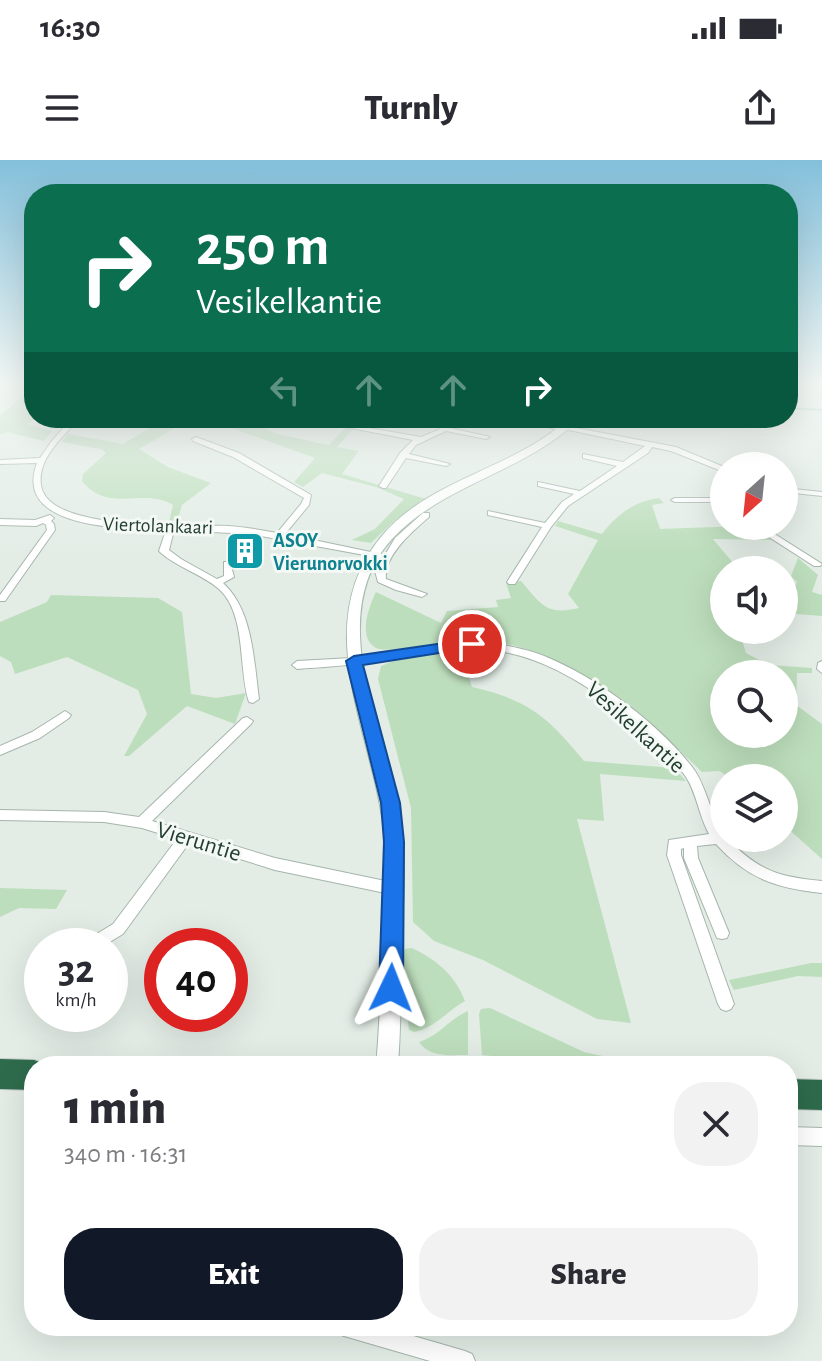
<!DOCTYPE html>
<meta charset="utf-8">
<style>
body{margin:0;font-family:"Alegreya Sans",sans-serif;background:#f2f2f3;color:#2b2b33;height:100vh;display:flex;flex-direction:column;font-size:30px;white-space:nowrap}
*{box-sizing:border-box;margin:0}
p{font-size:26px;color:#7c7c81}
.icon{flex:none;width:44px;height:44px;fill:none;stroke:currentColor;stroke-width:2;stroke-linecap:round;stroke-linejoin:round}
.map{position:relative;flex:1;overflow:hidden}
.sheet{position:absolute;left:24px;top:896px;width:774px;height:280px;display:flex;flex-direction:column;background:#fff;border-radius:32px;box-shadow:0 8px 32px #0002}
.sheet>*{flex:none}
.top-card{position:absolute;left:24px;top:24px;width:774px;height:244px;border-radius:32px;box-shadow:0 8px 32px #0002;background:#0b6e4f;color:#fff;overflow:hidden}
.needle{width:52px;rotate:207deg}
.buttons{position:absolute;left:710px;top:292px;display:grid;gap:16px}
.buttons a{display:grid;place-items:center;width:88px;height:88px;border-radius:50%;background:#fff;box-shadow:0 8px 32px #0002;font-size:40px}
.speed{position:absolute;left:24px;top:768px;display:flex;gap:16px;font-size:40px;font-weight:700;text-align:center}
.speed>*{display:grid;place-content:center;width:104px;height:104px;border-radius:50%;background:#fff;box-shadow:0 8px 32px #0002;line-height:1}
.speed small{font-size:20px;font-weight:400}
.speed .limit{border:12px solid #d22;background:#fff;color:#111}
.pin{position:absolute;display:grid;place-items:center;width:68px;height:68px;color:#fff;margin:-34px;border:4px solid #fff;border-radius:50%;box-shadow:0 2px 8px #0007}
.me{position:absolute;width:88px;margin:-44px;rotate:2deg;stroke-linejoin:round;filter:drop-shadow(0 0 6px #0008)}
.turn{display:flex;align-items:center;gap:28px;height:168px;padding:0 40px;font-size:36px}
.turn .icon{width:104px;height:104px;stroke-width:2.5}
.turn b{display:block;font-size:56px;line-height:68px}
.lanes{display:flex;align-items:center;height:76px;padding:0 40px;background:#0003;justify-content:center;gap:40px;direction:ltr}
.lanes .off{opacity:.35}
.round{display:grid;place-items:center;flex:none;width:84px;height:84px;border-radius:32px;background:#f2f2f3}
.summary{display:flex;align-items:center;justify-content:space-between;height:136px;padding:0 40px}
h1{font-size:48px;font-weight:800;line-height:60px}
.primary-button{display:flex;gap:16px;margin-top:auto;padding:16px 40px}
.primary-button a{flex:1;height:92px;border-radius:32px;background:#111827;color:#fff;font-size:32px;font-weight:800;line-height:92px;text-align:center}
.primary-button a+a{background:#f2f2f3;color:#2b2b33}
.status{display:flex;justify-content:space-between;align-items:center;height:56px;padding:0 40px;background:#fff;direction:ltr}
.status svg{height:22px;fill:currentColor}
header{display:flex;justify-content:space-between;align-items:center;height:104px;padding:0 40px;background:#fff;font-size:36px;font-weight:800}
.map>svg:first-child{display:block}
.green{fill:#bddebc;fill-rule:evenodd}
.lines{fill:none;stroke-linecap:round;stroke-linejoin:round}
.stream{stroke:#8bd2c7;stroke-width:2}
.street-casing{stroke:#a6b5ab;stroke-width:2}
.secondary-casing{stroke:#a4bcad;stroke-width:2}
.highway-casing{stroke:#c1c9c5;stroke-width:2}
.street{fill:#fff;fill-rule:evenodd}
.secondary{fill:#fff;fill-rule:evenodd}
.highway{fill:#2e6b4c;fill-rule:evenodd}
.route{fill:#1a73e8;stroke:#114b97;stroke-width:2}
.labels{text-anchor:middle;stroke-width:6;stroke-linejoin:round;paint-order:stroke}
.far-street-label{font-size:20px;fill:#233f2f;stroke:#f4f9f5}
.far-culture-label{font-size:20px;font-weight:bold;fill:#0d838f;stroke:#f4f9f5;text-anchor:start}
.street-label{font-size:24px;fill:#233f2f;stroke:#f4f9f5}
</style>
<div class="status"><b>16:30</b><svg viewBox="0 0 49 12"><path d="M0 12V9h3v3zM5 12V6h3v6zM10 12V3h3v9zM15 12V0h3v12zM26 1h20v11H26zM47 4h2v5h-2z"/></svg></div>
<header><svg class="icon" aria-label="menu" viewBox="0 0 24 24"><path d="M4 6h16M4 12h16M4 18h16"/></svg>Turnly<svg class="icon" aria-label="share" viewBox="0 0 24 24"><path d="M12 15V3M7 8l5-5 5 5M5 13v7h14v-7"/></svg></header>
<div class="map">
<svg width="822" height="1201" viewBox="0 0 822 1201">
<rect width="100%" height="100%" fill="#e3ede6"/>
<g class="green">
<polygon points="34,226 34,258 37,258 26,264 52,271 44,281 7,272 0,275 0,256"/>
<path d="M 166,258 L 244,258 L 277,274 L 329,285 L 345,268 L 352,270 L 337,287 L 359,291 L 342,314 L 426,339 L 394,361 L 371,383 L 352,380 L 375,369 L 404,339 L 376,327 L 322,313 L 303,327 L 294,322 L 315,298 L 223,265 L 215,267 L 190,259 L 139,289 L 168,307 L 211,323 L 182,345 L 177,362 L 169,362 L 173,345 C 144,327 108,354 82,321 L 83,314 L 106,293 L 101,289 L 62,282 L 68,274 L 123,284 Z"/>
<path d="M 659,338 L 664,343 L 652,345 L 660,369 L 742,366 L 775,380 L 713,379 L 739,410 L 724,410 L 724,470 L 739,470 L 746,493 L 769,505 L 812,508 L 812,513 L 797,513 L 796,545 L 822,564 L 822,699 L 784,665 L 784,618 L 731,618 L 719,611 L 702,612 C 641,553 564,482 473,480 C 453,480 389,494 376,488 C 357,478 369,446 376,432 L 441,463 L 447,451 L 498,447 L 496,440 L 511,438 L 506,423 L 521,421 C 541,444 546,456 579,448 L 568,434 L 598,380 L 555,366 L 558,361 L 602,374 C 616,355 635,341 659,338 ZM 724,514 L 784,514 L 784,574 L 724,574 Z"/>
<polygon points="798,398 818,415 812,432 822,435 822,456 784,453 784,427 794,429 797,422 791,416"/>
<polygon points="51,435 158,438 182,452 191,534 216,538 246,533 235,564 187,546 129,596 124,596 147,554 138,530 67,497 15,514 11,502 0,496 0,462 47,442"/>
<path d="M 461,490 L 472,527 C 529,540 548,557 584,601 L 674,608 L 686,621 L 600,614 L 604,661 L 577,659 L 631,863 L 597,859 L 483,800 L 434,781 L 413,762 L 411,648 L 378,519 L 381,506 C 406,495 433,492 461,490 Z"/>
<polygon points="0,728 67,730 56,749 19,748 0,757"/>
<path d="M 412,788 C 437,800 455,815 465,841 C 448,850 434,869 414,872 L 409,870 L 401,798 L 405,789 Z"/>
<polygon points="811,803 822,803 822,817 798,816 734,830 729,820"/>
<polygon points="490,848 584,892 607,897 733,906 586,906 482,895 479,854 481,849"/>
<path d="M 468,851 L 468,895 C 450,895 430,898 419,882 C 439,876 449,859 468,851 Z"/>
</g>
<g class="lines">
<polyline class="stream" points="788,248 822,250"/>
<defs>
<g id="street">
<path d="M 72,258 L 80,258 C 64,276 37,298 41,325 C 47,373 192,364 228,366 C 245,367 261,370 277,373 L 301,344 L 304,338 L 233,297 L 193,281 L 192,279 L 196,277 L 239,293 L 311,335 L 309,345 L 285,374 L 385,395 L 395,378 L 423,353 L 429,353 L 429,357 C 413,371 383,396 386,419 L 427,434 L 422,437 L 396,430 L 378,422 L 375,411 L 382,399 L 370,396 L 250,374 L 174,370 L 169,390 L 181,399 L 217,419 L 224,416 L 224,402 L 230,402 L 234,417 L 223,423 C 253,450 254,502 259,539 L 253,543 L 249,542 C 238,510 247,454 219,429 C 202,414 178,408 161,393 L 159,391 L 166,370 C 125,368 12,370 37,303 L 0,304 L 0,300 L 40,298 L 51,282 Z"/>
<polygon points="116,258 130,258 142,262 138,264"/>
<polygon points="299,258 311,258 318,261 314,263"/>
<polygon points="452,258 460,258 450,268 490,277 486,279 446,271 416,285 409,294 450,304 446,306 406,298 386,328 383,328 379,326 400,293 413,280 330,264 334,262 421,277 438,270"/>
<polygon points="561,265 676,287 724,307 724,312 671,291 652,287 648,293 568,346 551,367 515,424 509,424 507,422 542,367 488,355 488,351 545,363 562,342 574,334 538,326 538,322 580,331 617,306 583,298 583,294 623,302 645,286 564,269 561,269"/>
<polygon points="721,327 724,327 724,334 720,340 724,344 724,352 713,342 675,342 671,340 675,338 713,338"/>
<polygon points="784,328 822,332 822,336 784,332"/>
<polygon points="50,355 54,358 51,361 54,364 55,370 5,441 0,441 0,435 47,370 46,365 43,363 36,366 0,365 0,359 35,360"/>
<polygon points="752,366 762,366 822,404 820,406 814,406"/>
<path d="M 473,482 C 494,483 513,486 533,492 C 588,510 662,565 695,611 C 704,625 708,641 714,656 C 717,664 722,670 724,678 L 727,678 C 758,711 779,717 822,721 L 822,733 C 776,728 748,719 716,684 L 697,686 L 698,698 L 729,773 L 727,778 L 722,779 L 717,778 L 715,773 L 684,698 L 684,688 L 681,689 L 681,695 L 734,844 L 731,849 L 726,851 L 721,849 L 718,844 L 667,695 L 669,680 L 709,674 C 699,656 697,634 686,617 C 667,589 638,566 612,545 C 582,522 546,501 509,493 C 463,482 415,495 370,502 C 346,506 321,507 297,509 L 292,505 L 297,501 L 352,498 L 439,485 Z"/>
<polygon points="822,501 822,513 817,509 818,503"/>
<polygon points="65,551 71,555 69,558 40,578 0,595 0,586 32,572"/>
<polygon points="247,557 253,561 251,564 152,661 275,698 395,723 400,725 402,729 400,733 395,735 275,710 189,683 123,774 103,786 83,786 85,781 113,764 177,679 142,668 104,662 0,660 0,650 104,652 139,657 243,558"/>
<polygon points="42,804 42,818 34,817 31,812 34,807"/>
<polygon points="788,967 822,968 822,986 788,985"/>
<polygon points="334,1166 379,1166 465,1191 472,1194 475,1201 430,1201 344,1176 337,1173"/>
</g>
<path id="secondary" d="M 504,258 L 526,258 L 562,264 L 569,258 L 580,258 C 527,312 444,323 392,379 C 318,460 394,589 403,682 C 406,714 402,747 402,779 C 401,821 401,864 398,906 L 376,906 C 380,864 381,821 382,778 C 384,746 388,713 385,681 C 377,579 306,469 381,377 C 425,323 502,311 556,269 Z"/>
<g id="highway">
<polygon points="0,899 34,900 45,904 34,906 34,930 0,929"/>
<polygon points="788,919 822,920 822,950 788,949"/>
</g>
</defs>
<use href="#street" class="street-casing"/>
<use href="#secondary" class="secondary-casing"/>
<use href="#highway" class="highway-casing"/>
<use href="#street" class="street"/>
<use href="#secondary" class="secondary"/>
<use href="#highway" class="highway"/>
</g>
<linearGradient id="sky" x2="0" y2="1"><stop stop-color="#83c0db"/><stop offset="0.57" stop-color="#f2f7f4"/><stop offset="1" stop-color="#f2f7f4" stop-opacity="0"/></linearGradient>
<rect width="822" height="392" fill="url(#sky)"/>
<polygon class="route" points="472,479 480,484 477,487 363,505 400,643 404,682 403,828 399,836 391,839 383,836 379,828 384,682 381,643 346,501 354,496"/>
<defs>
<symbol id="building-square" viewBox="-11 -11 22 22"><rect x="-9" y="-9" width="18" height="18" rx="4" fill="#0f9aa8" stroke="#f4f9f5"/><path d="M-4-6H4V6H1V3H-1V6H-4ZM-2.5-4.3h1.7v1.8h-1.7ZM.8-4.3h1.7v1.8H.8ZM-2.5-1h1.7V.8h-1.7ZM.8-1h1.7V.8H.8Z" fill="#fff"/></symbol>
</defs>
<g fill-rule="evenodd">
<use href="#building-square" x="223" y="369" width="44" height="44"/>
</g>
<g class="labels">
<g class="far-street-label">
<text transform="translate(158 365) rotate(2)" y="7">Viertolankaari</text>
</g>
<g class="far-culture-label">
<text x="273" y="387">ASOY<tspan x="273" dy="23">Vierunorvokki</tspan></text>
</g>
<g class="street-label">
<text transform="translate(636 567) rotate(42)" y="8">Vesikelkantie</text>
<text transform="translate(199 681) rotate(17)" y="8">Vieruntie</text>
</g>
</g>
</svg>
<div class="buttons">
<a><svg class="needle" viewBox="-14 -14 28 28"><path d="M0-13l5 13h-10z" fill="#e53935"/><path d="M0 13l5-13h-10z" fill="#7c7c81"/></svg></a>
<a><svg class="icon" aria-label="sound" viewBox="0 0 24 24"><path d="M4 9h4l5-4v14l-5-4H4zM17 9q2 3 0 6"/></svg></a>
<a><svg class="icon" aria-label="search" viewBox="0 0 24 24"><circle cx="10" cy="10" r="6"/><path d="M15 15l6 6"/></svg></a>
<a><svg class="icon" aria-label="layers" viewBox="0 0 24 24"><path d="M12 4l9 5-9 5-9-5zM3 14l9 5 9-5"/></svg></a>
</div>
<div class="speed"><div>32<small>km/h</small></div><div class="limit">40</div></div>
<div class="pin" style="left:472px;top:484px;background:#d93025"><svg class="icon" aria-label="arrive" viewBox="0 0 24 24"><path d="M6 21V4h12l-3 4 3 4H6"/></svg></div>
<svg class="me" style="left:391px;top:828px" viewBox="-20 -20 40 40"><path d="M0-17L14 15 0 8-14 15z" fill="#1a73e8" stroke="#fff" stroke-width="4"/></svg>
<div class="top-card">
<div class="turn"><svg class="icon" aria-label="right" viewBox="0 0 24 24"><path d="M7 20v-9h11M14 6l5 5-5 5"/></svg><div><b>250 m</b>Vesikelkantie</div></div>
<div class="lanes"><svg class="icon off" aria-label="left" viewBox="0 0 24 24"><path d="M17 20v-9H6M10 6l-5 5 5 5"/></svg><svg class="icon off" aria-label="ahead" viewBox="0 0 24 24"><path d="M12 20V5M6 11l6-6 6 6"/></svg><svg class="icon off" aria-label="ahead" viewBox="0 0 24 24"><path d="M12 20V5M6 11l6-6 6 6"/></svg><svg class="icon" aria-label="right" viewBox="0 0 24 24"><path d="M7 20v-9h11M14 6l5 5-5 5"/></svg></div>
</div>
<section class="sheet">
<div class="summary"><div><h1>1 min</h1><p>340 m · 16:31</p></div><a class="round"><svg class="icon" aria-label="close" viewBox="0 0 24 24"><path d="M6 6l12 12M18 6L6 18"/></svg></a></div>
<div class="primary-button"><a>Exit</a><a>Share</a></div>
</section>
</div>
